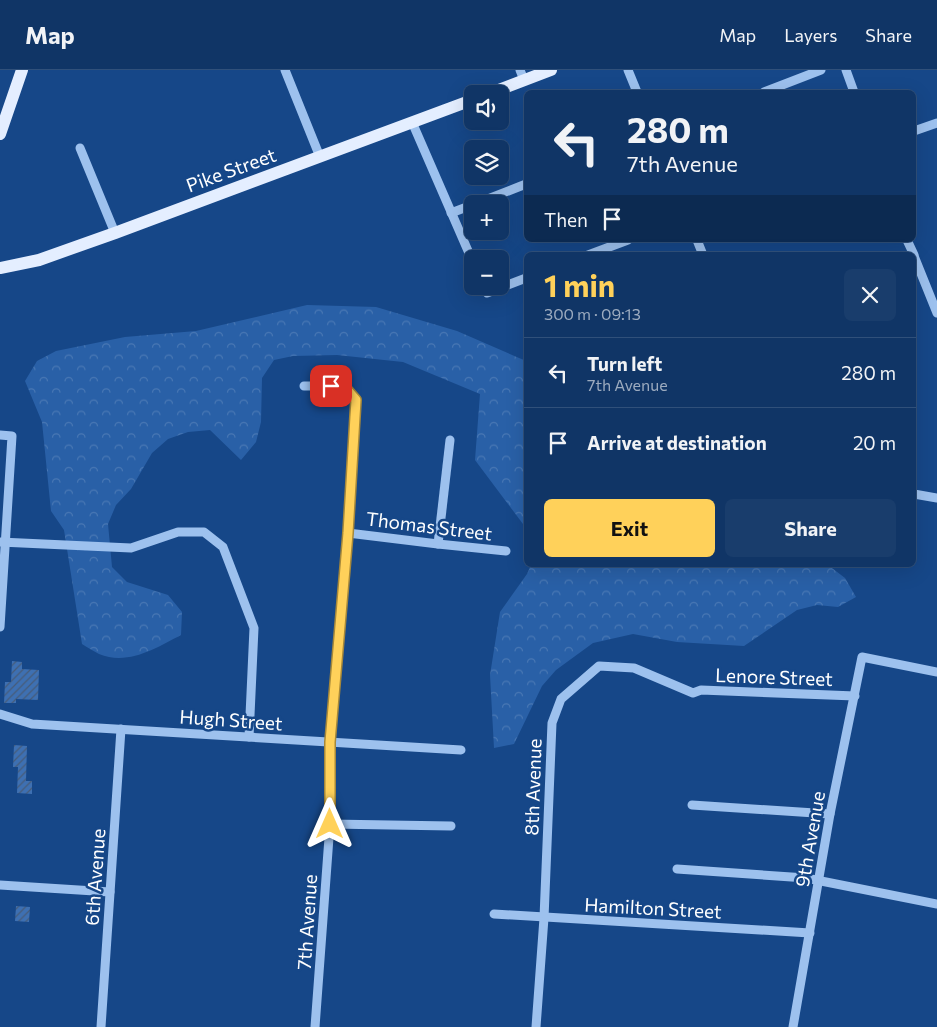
<!DOCTYPE html>
<meta charset="utf-8">
<style>
body{margin:0;font-family:Commissioner,sans-serif;background:#193d6c;color:#f1f3f6;height:100vh;display:flex;flex-direction:column;font-size:19px;white-space:nowrap}
*{box-sizing:border-box;margin:0}
p{font-size:16px;color:#9cabbf}
.icon{flex:none;width:28px;height:28px;fill:none;stroke:currentColor;stroke-width:2;stroke-linecap:round;stroke-linejoin:round}
.map{position:relative;flex:1;overflow:hidden}
.panel{position:absolute;left:524px;top:182px;width:392px;height:315px;display:flex;flex-direction:column;background:#103566;border-radius:8px;box-shadow:0 5px 20px #0002,0 0 0 1px #30507a}
.panel>*{flex:none}
.top-card{position:absolute;left:524px;top:20px;width:392px;height:152px;border-radius:8px;box-shadow:0 5px 20px #0002,0 0 0 1px #30507a;background:#103566;color:#f1f3f6;overflow:hidden}
.tools{position:absolute;left:464px;top:15px;display:grid;gap:10px}
.tools a{display:grid;place-items:center;width:45px;height:45px;border-radius:8px;background:#103566;box-shadow:0 5px 20px #0002,0 0 0 1px #30507a;font-size:25px}
.pin{position:absolute;display:grid;place-items:center;width:42px;height:42px;color:#fff;margin:-21px;border-radius:10px;box-shadow:0 2px 8px #0006}
.me{position:absolute;width:55px;margin:-28px;rotate:0deg;stroke-linejoin:round;filter:drop-shadow(0 0 4px #0008)}
.turn{display:flex;align-items:center;gap:18px;height:105px;padding:0 20px;font-size:22px}
.turn .icon{width:65px;height:65px;stroke-width:2.5}
.turn b{display:block;font-size:35px;line-height:42px}
.then{display:flex;align-items:center;height:48px;padding:0 20px;background:#0003;gap:10px;font-size:19px}
.round{display:grid;place-items:center;flex:none;width:52px;height:52px;border-radius:8px;background:#193d6c}
.summary{display:flex;align-items:center;justify-content:space-between;height:85px;padding:0 20px}
h1{font-size:30px;font-weight:700;line-height:38px;color:#ffd15a}
.action{display:flex;gap:10px;margin-top:auto;padding:10px 20px}
.action a{flex:1;height:58px;border-radius:8px;background:#ffd15a;color:#111;font-size:20px;font-weight:700;line-height:58px;text-align:center}
.action a+a{background:#193d6c;color:#f1f3f6}
ul{padding:0;list-style:none}
li{display:flex;align-items:center;gap:15px;height:70px;padding:0 20px;border-top:1px solid #30507a}
li div{flex:1}
li b{display:block;font-size:19px}
li em{font-style:normal}
header{display:flex;align-items:center;gap:30px;box-sizing:border-box;height:70px;padding:0 25px;background:#103566;border-bottom:1px solid #30507a}
header strong{font-size:24px}
nav{display:flex;gap:28px;margin-inline-start:auto;font-size:18px}
.map>svg:first-child{display:block}
.forest{fill:url(#forest-crowns)}
.building{fill:url(#building-hatch)}
.lines{fill:none;stroke-linecap:round;stroke-linejoin:round}
.minor{stroke:#9dc1ee;stroke-width:9}
.major{stroke:#e4eeff;stroke-width:12}
.route-casing{stroke:#a6883a;stroke-width:12}
.route{stroke:#ffd15a;stroke-width:9}
.labels{text-anchor:middle;stroke-width:5;stroke-linejoin:round;paint-order:stroke}
.street-label{font-size:19px;fill:#fff;stroke:#164788}
</style>
<header>
<strong>Map</strong>
<nav><a>Map</a><a>Layers</a><a>Share</a></nav>
</header>
<div class="map">
<svg width="937" height="957" viewBox="0 0 937 957">
<defs>
<pattern id="forest-crowns" width="20" height="18" patternUnits="userSpaceOnUse" patternTransform="scale(1.25)"><rect width="20" height="18" fill="#2960a7"/><path d="M2 6a3 3 0 1 1 6 0M12 15a3 3 0 1 1 6 0" fill="none" stroke="#4978b4"/></pattern>
<pattern id="building-hatch" width="6" height="6" patternUnits="userSpaceOnUse" patternTransform="scale(1.25)"><rect width="6" height="6" fill="#3e70b2"/><path d="M-1 1l2-2M0 6l6-6M5 7l2-2" fill="none" stroke="#465c7a"/></pattern>
</defs>
<rect width="100%" height="100%" fill="#164788"/>
<g class="forest">
<path d="M 307,235 L 376,237 L 457,261 L 526,291 L 526,458 L 475,390 L 480,324 L 403,292 L 337,285 L 293,286 L 274,290 L 262,308 L 261,352 L 256,372 L 241,390 L 210,360 L 188,362 L 168,369 L 152,383 L 131,419 L 116,435 L 108,454 L 112,497 L 127,512 L 168,525 L 182,542 L 181,565 C 156,578 128,596 99,584 C 93,581 87,577 82,574 L 64,460 L 51,441 L 42,352 L 25,311 L 37,291 L 56,281 L 125,267 L 196,261 Z"/>
<polygon points="531,495 828,495 845,508 856,527 838,537 817,535 797,540 744,576 677,572 633,564 593,573 556,600 542,616 514,674 494,678 490,605 500,542 527,504"/>
</g>
<g class="building">
<polygon points="12,591 22,592 22,599 39,600 38,630 16,629 16,633 4,633 5,612 11,612"/>
<polygon points="14,675 27,676 26,711 32,711 32,724 17,723 18,697 13,697"/>
<polygon points="16,836 30,837 29,852 15,851"/>
</g>
<g class="lines">
<g class="minor">
<polyline points="285,0 320,87"/>
<polyline points="520,0 524,10"/>
<polyline points="628,0 637,22"/>
<polyline points="846,0 854,22"/>
<polyline points="764,22 821,0"/>
<polyline points="412,52 472,190"/>
<polyline points="914,61 937,53"/>
<polyline points="80,78 115,163"/>
<polyline points="475,134 526,114"/>
<polyline points="451,143 472,135"/>
<polyline points="697,170 703,185"/>
<polyline points="907,170 914,185"/>
<polyline points="588,185 628,170"/>
<polyline points="914,186 937,243"/>
<polyline points="485,216 487,223 526,208"/>
<polyline points="304,316 345,316 356,330 348,463 330,672 330,754 315,957"/>
<polyline points="0,365 12,366 0,557"/>
<polyline points="914,424 937,428"/>
<polyline points="348,463 438,474 506,481"/>
<polyline points="0,472 131,478 178,462 204,462 223,477 254,558 249,667"/>
<polyline points="438,474 450,370"/>
<polyline points="0,644 32,654 461,680"/>
<polyline points="692,735 830,744"/>
<polyline points="330,754 451,756"/>
<polyline points="677,799 806,808 937,834"/>
<polyline points="0,815 110,822"/>
<polyline points="494,844 810,863"/>
<polyline points="101,957 121,659"/>
<polyline points="536,957 544,848 552,653 561,629 599,596 634,598 693,623 701,620 855,626"/>
<polyline points="793,957 830,744 862,587 937,602"/>
</g>
<g class="major">
<polyline points="488,24 551,0"/>
<polyline points="0,64 22,0"/>
<polyline points="0,198 39,190 115,163 472,30"/>
</g>
</g>
<g class="lines">
<defs>
<polyline id="route" points="330,754 330,672 348,463 356,330 344,316 331,316"/>
</defs>
<use href="#route" class="route-casing"/>
<use href="#route" class="route"/>
</g>
<g class="labels">
<g class="street-label">
<text transform="translate(231 100) rotate(-20)" y="7">Pike Street</text>
<text transform="translate(429 456) rotate(7)" y="7">Thomas Street</text>
<text transform="translate(774 607) rotate(2)" y="7">Lenore Street</text>
<text transform="translate(231 650) rotate(4)" y="7">Hugh Street</text>
<text transform="translate(533 717) rotate(-88)" y="7">8th Avenue</text>
<text transform="translate(810 769) rotate(-80)" y="7">9th Avenue</text>
<text transform="translate(95 807) rotate(-86)" y="7">6th Avenue</text>
<text transform="translate(653 838) rotate(3)" y="7">Hamilton Street</text>
<text transform="translate(307 852) rotate(-86)" y="7">7th Avenue</text>
</g>
</g>
</svg>
<div class="tools">
<a><svg class="icon" aria-label="sound" viewBox="0 0 24 24"><path d="M4 9h4l5-4v14l-5-4H4zM17 9q2 3 0 6"/></svg></a>
<a><svg class="icon" aria-label="layers" viewBox="0 0 24 24"><path d="M12 4l9 5-9 5-9-5zM3 14l9 5 9-5"/></svg></a>
<a>+</a>
<a>−</a>
</div>
<div class="pin" style="left:331px;top:316px;background:#d93025"><svg class="icon" aria-label="arrive" viewBox="0 0 24 24"><path d="M6 21V4h12l-3 4 3 4H6"/></svg></div>
<svg class="me" style="left:330px;top:754px" viewBox="-20 -20 40 40"><path d="M0-17L14 15 0 8-14 15z" fill="#ffd15a" stroke="#fff" stroke-width="4"/></svg>
<div class="top-card">
<div class="turn"><svg class="icon" aria-label="left" viewBox="0 0 24 24"><path d="M17 20v-9H6M10 6l-5 5 5 5"/></svg><div><b>280 m</b>7th Avenue</div></div>
<div class="then">Then<svg class="icon" aria-label="arrive" viewBox="0 0 24 24"><path d="M6 21V4h12l-3 4 3 4H6"/></svg></div>
</div>
<section class="panel">
<div class="summary"><div><h1>1 min</h1><p>300 m · 09:13</p></div><a class="round"><svg class="icon" aria-label="close" viewBox="0 0 24 24"><path d="M6 6l12 12M18 6L6 18"/></svg></a></div>
<ul>
<li><svg class="icon" aria-label="left" viewBox="0 0 24 24"><path d="M17 20v-9H6M10 6l-5 5 5 5"/></svg><div><b>Turn left</b><p>7th Avenue</p></div><em>280 m</em></li>
<li><svg class="icon" aria-label="arrive" viewBox="0 0 24 24"><path d="M6 21V4h12l-3 4 3 4H6"/></svg><div><b>Arrive at destination</b></div><em>20 m</em></li>
</ul>
<div class="action"><a>Exit</a><a>Share</a></div>
</section>
</div>
